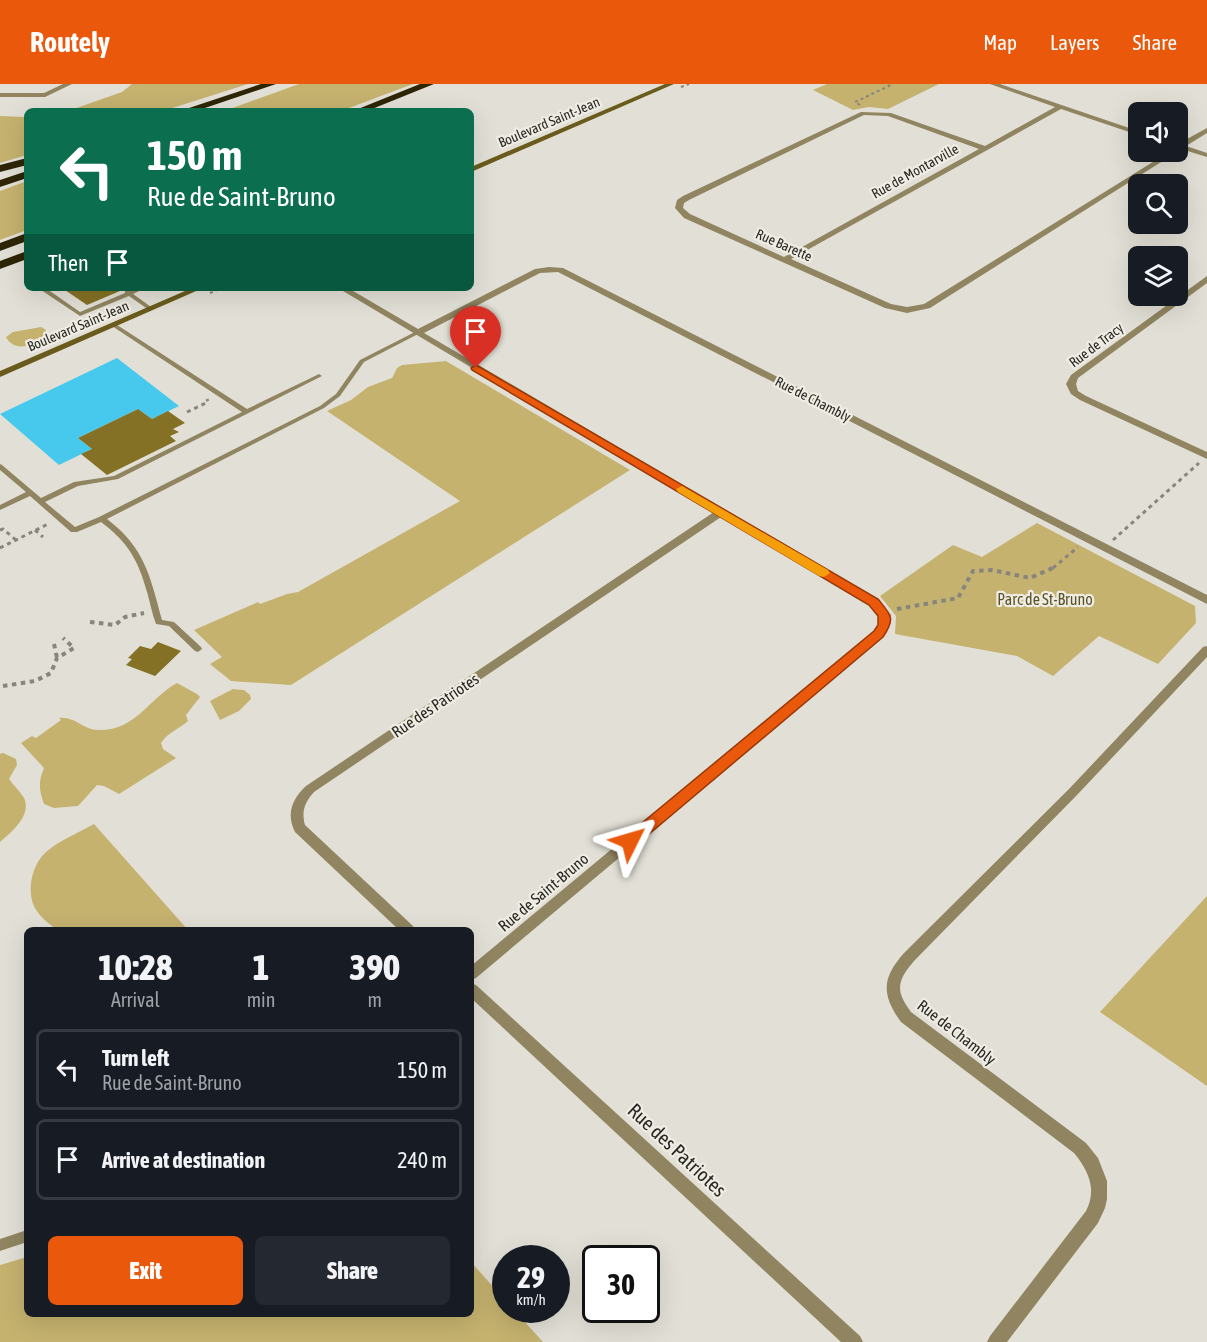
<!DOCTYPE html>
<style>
body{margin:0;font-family:"Asap Condensed",sans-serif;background:#242831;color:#f1f3f6;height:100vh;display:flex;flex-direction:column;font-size:22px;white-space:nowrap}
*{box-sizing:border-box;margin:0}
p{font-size:20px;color:#9ea1a6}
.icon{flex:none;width:33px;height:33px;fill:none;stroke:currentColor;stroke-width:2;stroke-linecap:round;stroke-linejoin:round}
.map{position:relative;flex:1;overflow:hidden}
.details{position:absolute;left:24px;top:843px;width:450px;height:390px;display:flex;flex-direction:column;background:#171b24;border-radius:9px;box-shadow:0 6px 24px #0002}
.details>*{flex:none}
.banner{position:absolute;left:24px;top:24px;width:450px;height:183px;border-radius:9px;box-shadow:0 6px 24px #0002;background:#0b6e4f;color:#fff;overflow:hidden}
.tools{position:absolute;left:1128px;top:18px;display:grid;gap:12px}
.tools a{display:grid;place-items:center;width:60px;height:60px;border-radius:9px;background:#171b24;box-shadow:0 6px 24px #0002;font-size:30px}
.speed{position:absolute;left:492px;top:1161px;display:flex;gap:12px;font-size:30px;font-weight:700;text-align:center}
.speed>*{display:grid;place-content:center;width:78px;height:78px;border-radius:50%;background:#171b24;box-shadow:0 6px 24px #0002;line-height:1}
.speed small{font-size:15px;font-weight:400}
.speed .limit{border:3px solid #111;border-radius:9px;background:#fff;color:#111}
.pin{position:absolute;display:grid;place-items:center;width:51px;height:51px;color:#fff;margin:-62px -26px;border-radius:50% 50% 50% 0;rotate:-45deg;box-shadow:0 0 6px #0007}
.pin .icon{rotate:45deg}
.me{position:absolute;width:66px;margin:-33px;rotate:50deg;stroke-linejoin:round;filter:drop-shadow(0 0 4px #0008)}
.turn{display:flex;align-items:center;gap:21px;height:126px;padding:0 24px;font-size:27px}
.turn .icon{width:78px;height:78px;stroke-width:2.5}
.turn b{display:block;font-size:42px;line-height:51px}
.then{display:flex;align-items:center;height:57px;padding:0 24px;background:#0003;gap:12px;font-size:22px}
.eta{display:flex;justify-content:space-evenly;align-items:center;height:102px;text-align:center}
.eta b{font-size:36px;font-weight:800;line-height:42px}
.primary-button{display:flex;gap:12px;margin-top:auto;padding:12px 24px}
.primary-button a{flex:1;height:69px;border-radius:9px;background:#ea580c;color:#fff;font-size:24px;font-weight:800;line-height:69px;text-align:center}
.primary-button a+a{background:#242831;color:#f1f3f6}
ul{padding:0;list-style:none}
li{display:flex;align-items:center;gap:18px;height:81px;margin:0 12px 9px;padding:0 12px;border:3px solid #363941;border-radius:9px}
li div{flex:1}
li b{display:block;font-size:22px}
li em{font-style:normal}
header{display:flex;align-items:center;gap:36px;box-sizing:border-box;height:84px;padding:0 30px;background:#ea580c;color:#fff}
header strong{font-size:28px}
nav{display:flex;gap:33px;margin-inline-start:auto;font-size:21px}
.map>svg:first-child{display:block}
.green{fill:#c5b26f}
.water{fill:#46c9ec}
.building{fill:#847125}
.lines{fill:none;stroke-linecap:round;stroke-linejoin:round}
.path-far2{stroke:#87857e;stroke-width:2;stroke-dasharray:3 3;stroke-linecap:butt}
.path-far1{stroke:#87857e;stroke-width:3;stroke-dasharray:4 4;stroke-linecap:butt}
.path{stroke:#87857e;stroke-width:4;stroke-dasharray:4.5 4.5;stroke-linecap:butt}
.lane{fill:#908560;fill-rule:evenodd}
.street{fill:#908560;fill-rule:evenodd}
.secondary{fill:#6a5a1b;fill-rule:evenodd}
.highway{fill:#2d2505;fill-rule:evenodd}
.route{fill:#ea580c;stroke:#983908;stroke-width:1.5}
.slow{fill:#f59e0b}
.labels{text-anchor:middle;stroke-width:4.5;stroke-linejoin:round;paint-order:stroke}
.far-street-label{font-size:14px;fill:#292824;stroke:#efede3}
.park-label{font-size:16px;fill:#5b5128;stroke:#efede3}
.street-label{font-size:16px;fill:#292824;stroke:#efede3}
.near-street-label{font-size:20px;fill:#292824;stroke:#efede3}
</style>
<header>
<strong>Routely</strong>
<nav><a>Map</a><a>Layers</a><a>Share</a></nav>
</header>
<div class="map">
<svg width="1207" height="1258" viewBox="0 0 1207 1258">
<rect width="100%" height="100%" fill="#e2e0d6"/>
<g class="green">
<polygon points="132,0 248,0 163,27 68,27 122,8"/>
<polygon points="299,0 413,0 341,27 224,27"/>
<polygon points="827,0 939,0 888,25 869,23 853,26 813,6"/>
<polygon points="0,32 24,33 27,37 27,71 0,79"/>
<polygon points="27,97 27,146 0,156 0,107"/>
<path d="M 41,243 L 46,246 L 42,256 C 30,262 14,268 6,253 L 13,248 Z"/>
<polygon points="446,277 630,386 291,601 231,597 210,580 222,573 194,546 258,518 260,520 287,510 298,508 460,417 327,327 351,316 368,303 392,294 397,284 402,281"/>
<polygon points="1037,439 1195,522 1196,539 1158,580 1099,552 1053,592 1017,572 895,550 896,532 880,512 953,461 982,473"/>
<path d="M 177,599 L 197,610 L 200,613 L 186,631 L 188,637 C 178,646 169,647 161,659 L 163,665 L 176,674 L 119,710 L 104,702 L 97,701 L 78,722 L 54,724 L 44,720 C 39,706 38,698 44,684 L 21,659 L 32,652 L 36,654 L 61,636 L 59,634 C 75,632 83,646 98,646 C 136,647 148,615 177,599 Z"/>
<polygon points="233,605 244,606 250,611 251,615 239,627 220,636 210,617"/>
<path d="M 3,669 L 16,675 L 17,681 L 9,695 C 13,701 20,707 24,714 C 32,731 12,748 0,758 L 0,670 Z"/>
<path d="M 94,740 L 188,846 L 58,846 C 50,841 39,832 35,824 C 26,807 32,780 46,768 C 60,756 78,749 94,740 Z"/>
<polygon points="1207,812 1207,1002 1100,928"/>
<polygon points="27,1173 27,1230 471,1230 471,1178 505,1216 506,1226 514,1226 543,1258 0,1258 0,1181"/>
</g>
<polygon class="water" points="117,274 179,322 152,335 138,325 78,354 92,365 59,381 0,330"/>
<g class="building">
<polygon points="62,204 127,204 87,221"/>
<polygon points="138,325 152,335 168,327 185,339 173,345 179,348 170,352 176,357 107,391 81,370 92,365 78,354"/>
<polygon points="158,558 181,567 155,592 126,581 132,575 128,574 140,562 151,565"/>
</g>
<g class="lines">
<g class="path-far2">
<polyline points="681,3 689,0"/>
<polyline points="860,21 855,18 893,0"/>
<polyline points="210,209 222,204"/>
</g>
<g class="path-far1">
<polyline points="187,328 208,318 207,315"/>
<polyline points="0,446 3,445 16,456"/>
<polyline points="35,446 43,453"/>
<polyline points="1113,456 1199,379"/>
<polyline points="0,464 50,439"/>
<polyline points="1053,484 1078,463"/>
</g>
<g class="path">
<polyline points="897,525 958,514 973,487 992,486 1030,494 1055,483"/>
<polyline points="90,538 115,541 125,533 144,529"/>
<polyline points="54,560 57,574"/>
<polyline points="3,602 35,597 51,589 57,574 74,564 63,554"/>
</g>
<g class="lane">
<path d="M 41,204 L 49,204 L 47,205 L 80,228 L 125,209 L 125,207 C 132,206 138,204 145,204 L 133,210 L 154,225 L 149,226 L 129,212 L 80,232 L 41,206 Z"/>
<path d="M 114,239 L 247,325 L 317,291 L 319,290 L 322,292 L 118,395 L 78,402 L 45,418 L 75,443 L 99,433 L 320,322 L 336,310 L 360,276 L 415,248 L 417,247 L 420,249 L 364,278 L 340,312 L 324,324 L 107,435 C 145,464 150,492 162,536 L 174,538 L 201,563 L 202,565 L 198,568 L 195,567 L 169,542 L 156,540 C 152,530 150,518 147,508 C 138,476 128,458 101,438 L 77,448 L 71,448 L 30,412 L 0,426 L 0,421 L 26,408 L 0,386 L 0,380 L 2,381 L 41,414 L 74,398 L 114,392 L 242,328 L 112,242 L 111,241 Z"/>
<polygon points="27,1146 27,1158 0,1167 0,1155"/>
</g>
<g class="street">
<polygon points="63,0 72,0 45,13 0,13 0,9 44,9"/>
<path d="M 990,0 L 1000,0 L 1138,47 L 1138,51 L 1061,25 L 791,175 L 891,220 L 907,223 L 924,220 L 1169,68 L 1177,68 L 930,224 L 907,229 L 885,224 L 684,134 L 675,124 L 677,116 L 683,112 L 861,28 L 891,29 L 985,62 L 1055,23 ZM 864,31 L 888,32 L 979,65 L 784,173 L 690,130 L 683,124 L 684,119 L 689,116 Z"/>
<polygon points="1207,44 1207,49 1186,62 1207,69 1207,73 1181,65 1178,66 1178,60"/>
<path d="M 549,183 L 563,184 L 1207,511 L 1207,520 L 558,188 L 540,189 L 424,249 L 877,515 L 891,531 L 890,541 L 882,553 L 476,894 L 471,896 L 471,882 L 874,547 L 878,541 L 879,532 L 869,521 L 721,433 L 314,708 C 305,718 301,727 305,741 L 413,842 L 415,846 L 399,846 L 295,748 C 286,730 292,715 306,702 L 714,428 L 338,204 L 348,204 L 418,245 L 535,185 Z"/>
<polygon points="1207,192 1207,199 1078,294 1076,300 1078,307 1086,312 1207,368 1207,375 1080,316 1071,310 1066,300 1071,291"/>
<path d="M 1207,562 L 1207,573 L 1077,711 L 914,877 C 897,897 895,907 911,928 L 1086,1059 L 1098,1074 L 1107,1097 L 1107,1115 L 1105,1124 L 1098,1139 L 1007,1258 L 987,1258 L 990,1252 L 1086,1127 C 1097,1106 1089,1087 1074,1069 L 901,938 C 881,910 882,894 904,869 L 1069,705 L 1203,563 Z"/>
<polygon points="471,899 476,901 860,1252 863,1258 841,1258 471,914"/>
</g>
<g class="secondary">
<polygon points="665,0 674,0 471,88 471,83"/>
<polygon points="192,204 203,204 0,293 0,287"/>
</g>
<g class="highway">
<polygon points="261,0 276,0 196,27 180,27"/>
<polygon points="420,0 434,0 367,27 353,27"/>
<polygon points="27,74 27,81 0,88 0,81"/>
<polygon points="27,87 27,94 0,103 0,96"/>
<polygon points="27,149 27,157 0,167 0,159"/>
<polygon points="27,167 27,175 0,185 0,177"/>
</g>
</g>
<path class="route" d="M 476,281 L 878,515 C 891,531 896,534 883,553 L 636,761 L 625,761 L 623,757 L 625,753 L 874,547 L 878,541 L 878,532 L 869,521 L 472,286 L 471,284 Z"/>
<polygon class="slow" points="682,402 828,486 830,489 824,493 819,492 678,408 676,405"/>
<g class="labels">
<g class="far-street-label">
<text transform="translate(549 38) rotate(-23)" y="5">Boulevard Saint-Jean</text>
<text transform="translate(915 87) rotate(-29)" y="5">Rue de Montarville</text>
<text transform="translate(784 161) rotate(24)" y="5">Rue Barette</text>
<text transform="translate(78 242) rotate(-23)" y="5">Boulevard Saint-Jean</text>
<text transform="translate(1096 261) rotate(-37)" y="5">Rue de Tracy</text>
<text transform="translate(813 315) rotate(27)" y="5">Rue de Chambly</text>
</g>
<g class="park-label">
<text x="1045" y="521">Parc de St-Bruno</text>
</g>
<g class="street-label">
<text transform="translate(435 621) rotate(-34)" y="6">Rue des Patriotes</text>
<text transform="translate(543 808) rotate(-40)" y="6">Rue de Saint-Bruno</text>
<text transform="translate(957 948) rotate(38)" y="6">Rue de Chambly</text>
</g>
<g class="near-street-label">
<text transform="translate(677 1066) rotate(43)" y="7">Rue des Patriotes</text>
</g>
</g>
</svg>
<div class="tools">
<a><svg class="icon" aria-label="sound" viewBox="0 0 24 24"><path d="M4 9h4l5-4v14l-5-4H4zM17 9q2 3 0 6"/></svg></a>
<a><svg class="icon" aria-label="search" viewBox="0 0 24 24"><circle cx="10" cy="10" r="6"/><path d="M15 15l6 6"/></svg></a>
<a><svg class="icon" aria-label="layers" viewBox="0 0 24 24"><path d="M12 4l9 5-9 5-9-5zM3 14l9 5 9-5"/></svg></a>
</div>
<div class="speed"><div>29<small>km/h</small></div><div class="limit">30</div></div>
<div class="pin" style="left:476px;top:284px;background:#d93025"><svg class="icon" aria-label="arrive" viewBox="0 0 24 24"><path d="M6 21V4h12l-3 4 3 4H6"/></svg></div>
<svg class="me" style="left:630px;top:757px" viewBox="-20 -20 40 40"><path d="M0-17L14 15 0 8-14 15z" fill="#ea580c" stroke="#fff" stroke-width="4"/></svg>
<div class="banner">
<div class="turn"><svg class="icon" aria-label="left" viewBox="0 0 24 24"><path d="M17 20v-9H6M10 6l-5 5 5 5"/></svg><div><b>150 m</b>Rue de Saint-Bruno</div></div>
<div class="then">Then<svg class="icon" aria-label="arrive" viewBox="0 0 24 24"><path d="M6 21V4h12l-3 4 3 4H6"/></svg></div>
</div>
<section class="details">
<div class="eta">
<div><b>10:28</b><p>Arrival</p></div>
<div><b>1</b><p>min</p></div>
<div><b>390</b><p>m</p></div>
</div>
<ul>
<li><svg class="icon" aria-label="left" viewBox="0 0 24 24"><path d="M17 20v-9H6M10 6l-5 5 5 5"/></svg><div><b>Turn left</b><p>Rue de Saint-Bruno</p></div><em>150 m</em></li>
<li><svg class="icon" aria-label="arrive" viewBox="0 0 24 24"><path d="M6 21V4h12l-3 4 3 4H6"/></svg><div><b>Arrive at destination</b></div><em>240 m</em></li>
</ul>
<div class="primary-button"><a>Exit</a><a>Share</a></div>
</section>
</div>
